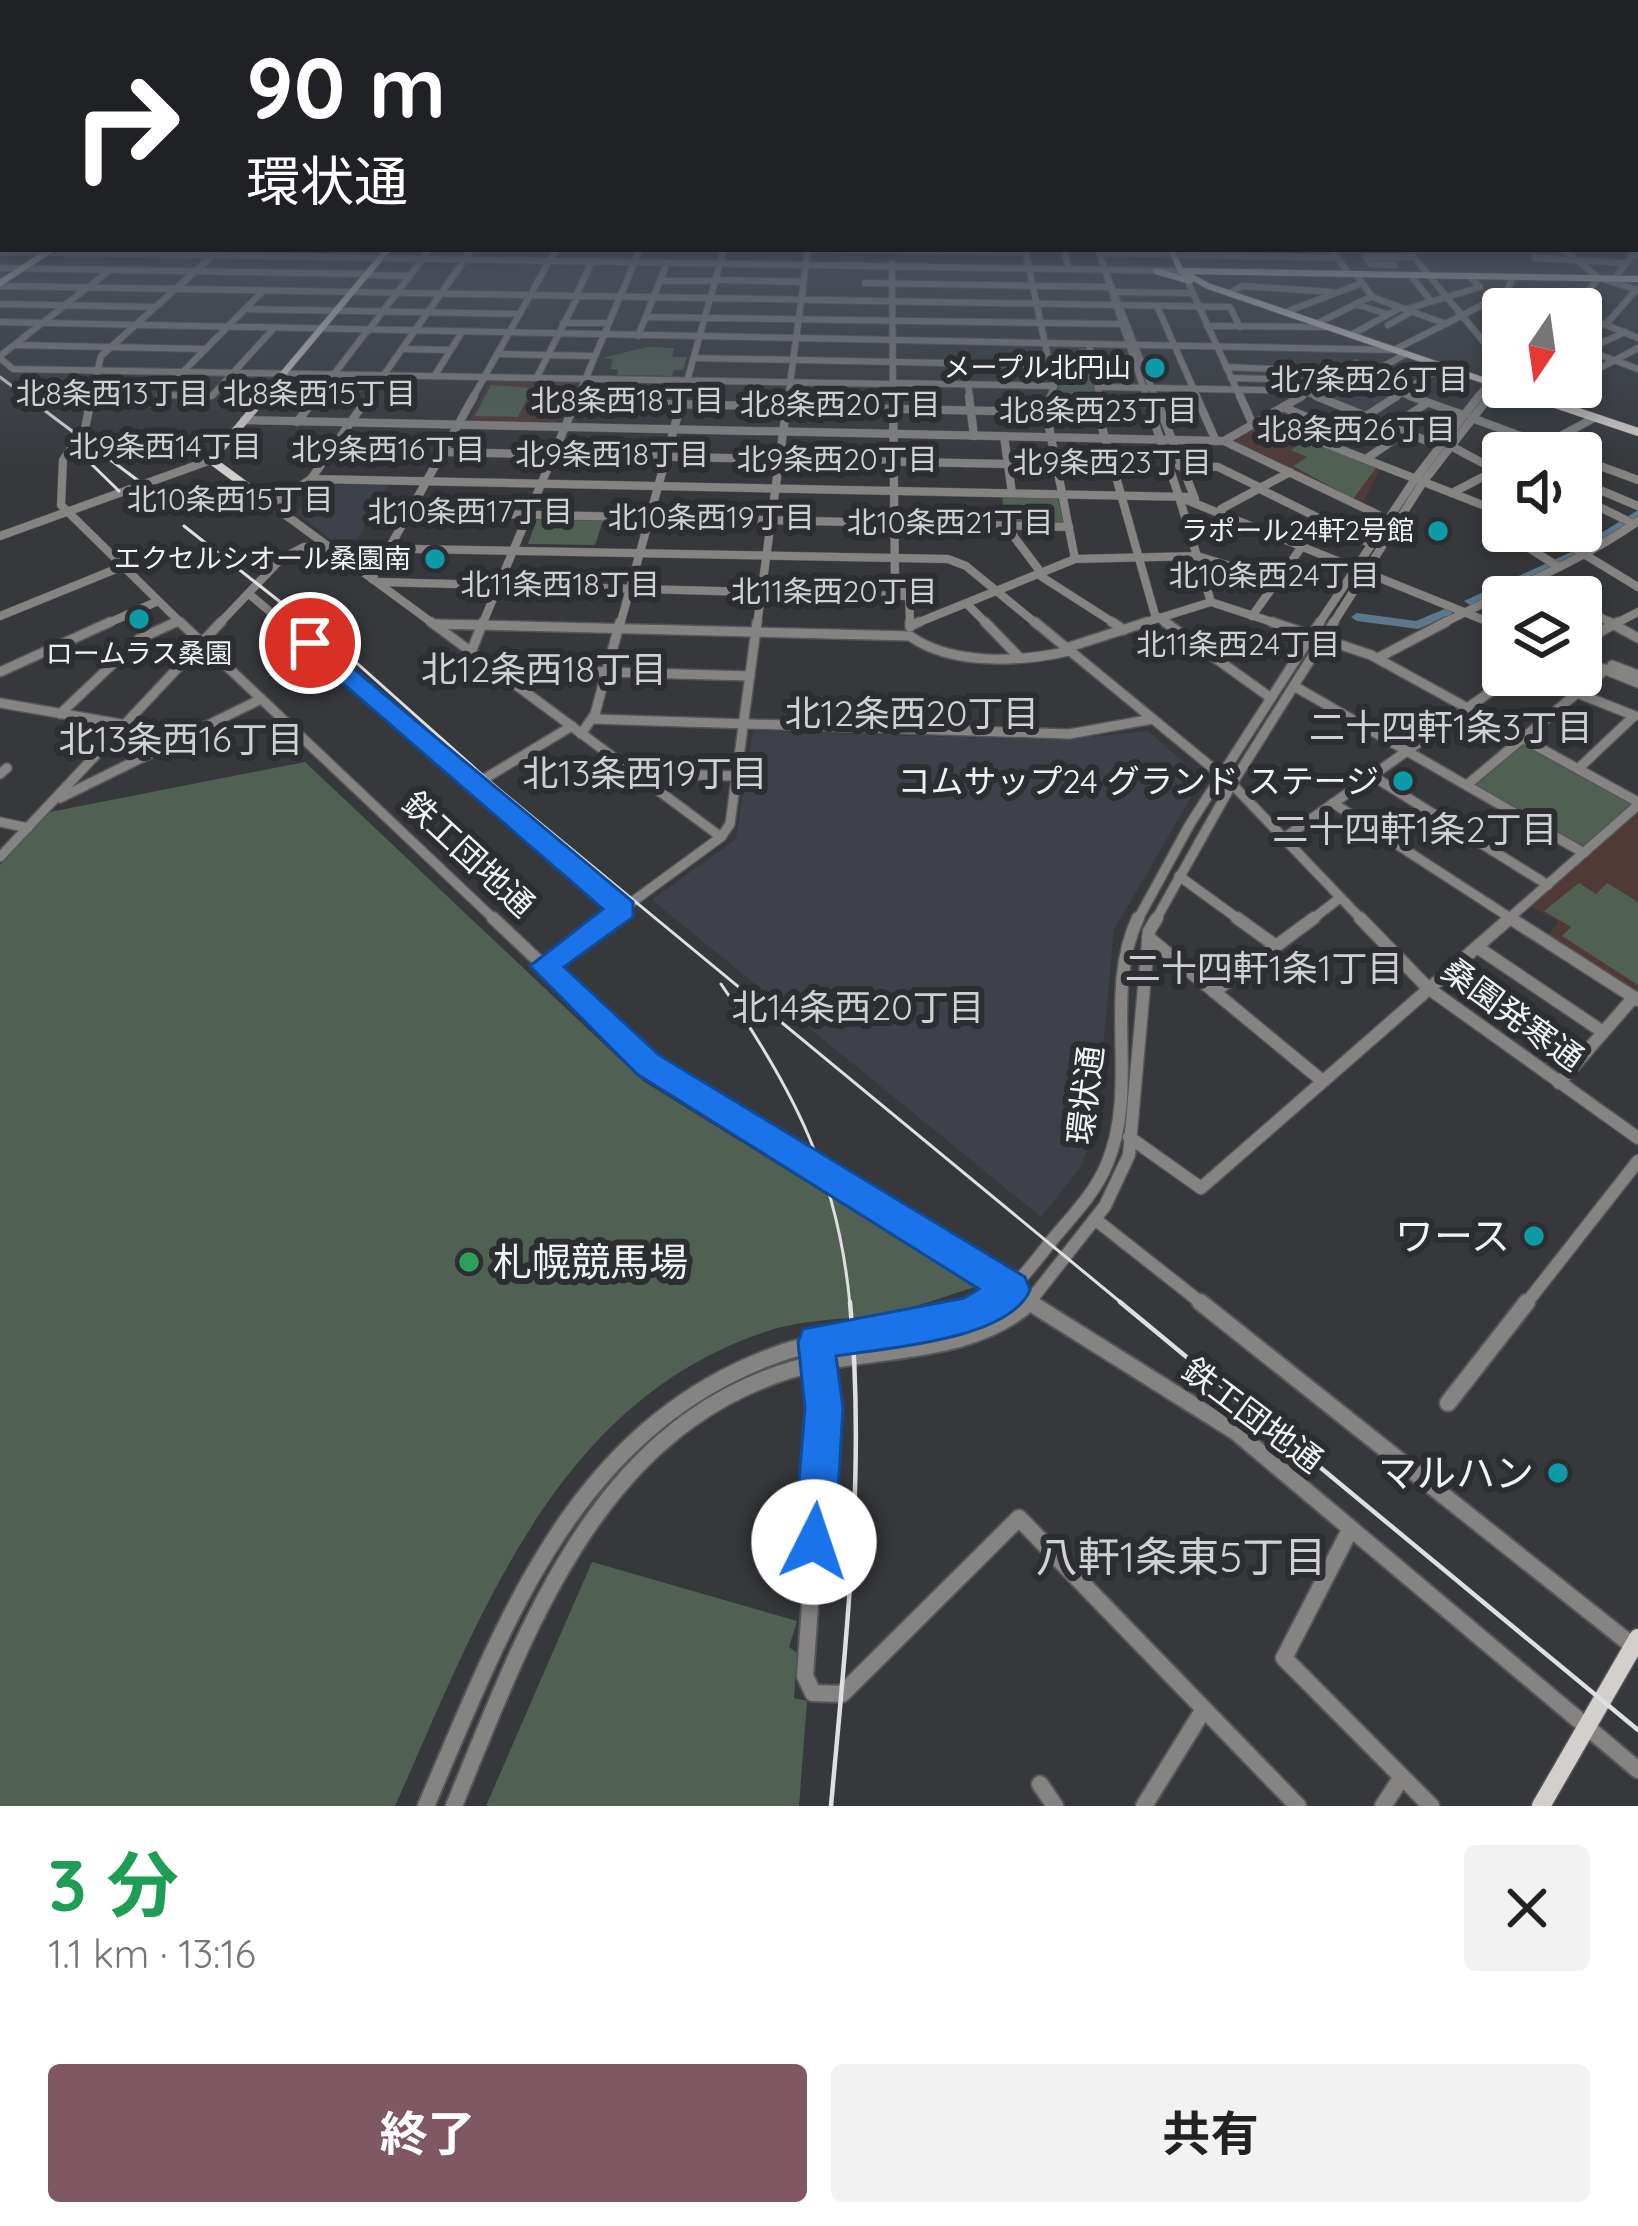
<!DOCTYPE html>
<html lang="ja">
<meta charset="utf-8">
<style>
body{margin:0;font-family:Quicksand,"Noto Sans JP",sans-serif;background:#f2f2f2;color:#222;height:100vh;display:flex;flex-direction:column;font-size:45px;white-space:nowrap}
*{box-sizing:border-box;margin:0}
p{font-size:39px;color:#767676}
.icon{flex:none;width:66px;height:66px;fill:none;stroke:currentColor;stroke-width:2;stroke-linecap:round;stroke-linejoin:round}
.map{position:relative;height:1806px;overflow:hidden}
.side{display:flex;flex-direction:column;background:#fff;flex:1}
.side>*{flex:none}
.banner{position:absolute;left:0px;top:0px;width:1638px;height:252px;box-shadow:0 6px 18px #0003;background:#202124;color:#fff;overflow:hidden}
.needle{width:78px;rotate:193deg}
.tools{position:absolute;left:1482px;top:288px;display:grid;gap:24px}
.tools a{display:grid;place-items:center;width:120px;height:120px;border-radius:12px;background:#fff;box-shadow:0 6px 18px #0003;font-size:60px}
.pin{position:absolute;display:grid;place-items:center;width:102px;height:102px;color:#fff;margin:-51px;border:6px solid #fff;border-radius:50%;box-shadow:0 3px 12px #0007}
.me{position:absolute;width:132px;margin:-66px;rotate:4deg;stroke-linejoin:round;filter:drop-shadow(0 0 9px #0008)}
.turn{display:flex;align-items:center;gap:42px;height:252px;padding:0 48px;font-size:54px}
.turn .icon{width:156px;height:156px;stroke-width:2.5}
.turn b{display:block;font-size:84px;line-height:102px}
.round{display:grid;place-items:center;flex:none;width:126px;height:126px;border-radius:12px;background:#f2f2f2}
.head{display:flex;align-items:center;justify-content:space-between;height:204px;padding:0 48px}
h1{font-size:72px;font-weight:700;line-height:90px;color:#1e9e55}
.primary-button{display:flex;gap:24px;margin-top:auto;padding:24px 48px}
.primary-button a{flex:1;height:138px;border-radius:12px;background:#7f5863;color:#fff;font-size:48px;font-weight:700;line-height:138px;text-align:center}
.primary-button a+a{background:#f2f2f2;color:#222}
.map>svg:first-child{display:block}
.built{fill:#3e414a}
.education{fill:#4f3a37}
.green{fill:#506154}
.lines{fill:none;stroke-linecap:round;stroke-linejoin:round}
.river{fill:#5c788c;fill-rule:evenodd}
.minor-far4-casing{stroke:#545659;stroke-width:8}
.minor-far3-casing{stroke:#545659;stroke-width:9}
.minor-far2-casing{stroke:#545659;stroke-width:12}
.minor-far1-casing{stroke:#545659;stroke-width:15}
.minor-casing{stroke:#545659;stroke-width:20}
.major-far2-casing{stroke:#545659;stroke-width:8}
.major-far1-casing{stroke:#545659;stroke-width:9}
.major-casing{stroke:#545659;stroke-width:21}
.minor-far4{stroke:#858483;stroke-width:6}
.minor-far3{stroke:#858483;stroke-width:8}
.minor-far2{stroke:#858483;stroke-width:9}
.minor-far1{stroke:#858483;stroke-width:12}
.minor{stroke:#858483;stroke-width:16}
.major-far2{stroke:#d3cfcd;stroke-width:6}
.major-far1{stroke:#d3cfcd;stroke-width:8}
.major{stroke:#d3cfcd;stroke-width:18}
.rail-far1{stroke:#dedfe1;stroke-width:3}
.rail{stroke:#dedfe1;stroke-width:4.5}
.route{fill:#1a73e8;stroke:#114b97;stroke-width:3}
.culture-dot{fill:#0f9aa8;stroke:#2c2e31;stroke-width:4.5}
.leisure-dot{fill:#2e9e5b;stroke:#2c2e31;stroke-width:4.5}
.labels{text-anchor:middle;stroke-width:12;stroke-linejoin:round;paint-order:stroke}
.far-poi-label{font-size:27px;fill:#f1f2f4;stroke:#2c2e31;text-anchor:end}
.far-neighbourhood-label{font-size:30px;fill:#cfd1d5;stroke:#2c2e31}
.poi-label{font-size:33px;fill:#f1f2f4;stroke:#2c2e31;text-anchor:end}
.street-label{font-size:33px;fill:#f1f2f4;stroke:#2c2e31}
.neighbourhood-label{font-size:36px;fill:#cfd1d5;stroke:#2c2e31}
.near-poi-label{font-size:39px;fill:#f1f2f4;stroke:#2c2e31;text-anchor:end}
.near-neighbourhood-label{font-size:42px;fill:#cfd1d5;stroke:#2c2e31}
</style>
<div class="map">
<svg width="1638" height="1806" viewBox="0 0 1638 1806">
<rect width="100%" height="100%" fill="#36383b"/>
<g class="built">
<polygon points="1347,376 1394,393 1394,394 1365,413 1314,392"/>
<polygon points="317,484 389,485 357,539 330,539 297,513"/>
<polygon points="753,731 1062,740 1148,731 1202,778 1114,930 1095,1132 1080,1168 1041,1217 652,900 736,839"/>
</g>
<g class="education">
<polygon points="491,380 576,382 556,424 469,421"/>
<polygon points="1284,411 1336,432 1320,444 1381,468 1362,504 1232,442"/>
<polygon points="1638,813 1638,995 1547,936 1559,922 1531,907"/>
</g>
<g class="green">
<polygon points="647,347 674,348 672,357 687,357 683,370 674,370 672,376 617,375 618,370 610,369 613,359 602,358"/>
<polygon points="1080,348 1088,349 1099,389 1095,411 1051,410 1059,385 1078,384 1071,358"/>
<polygon points="491,385 532,388 518,417 475,416"/>
<polygon points="1309,438 1376,468 1353,499 1293,466 1307,457 1291,450"/>
<polygon points="1002,496 1058,499 1064,524 1005,524"/>
<polygon points="537,519 538,519 603,521 595,545 528,544"/>
<polygon points="1524,744 1629,802 1631,805 1582,847 1476,785"/>
<path d="M 305,762 L 643,1081 L 975,1287 C 949,1295 923,1305 896,1311 C 851,1321 806,1317 762,1333 C 553,1404 477,1623 395,1806 L 0,1806 L 0,865 L 50,812 Z"/>
<polygon points="1579,883 1596,894 1607,883 1638,902 1638,985 1562,936 1571,927 1544,911"/>
<polygon points="592,1562 797,1621 789,1647 797,1653 794,1698 807,1701 799,1806 486,1806"/>
</g>
<g class="lines">
<g class="river">
<polygon points="1638,510 1638,518 1579,558 1474,604 1470,605 1464,601 1571,552"/>
<polygon points="1447,608 1453,612 1451,615 1418,629 1357,621 1351,617 1357,613 1416,621"/>
</g>
<defs>
<g id="minor-far4">
<polyline points="1025,249 1054,386 1050,399"/>
<polyline points="1063,249 1069,269"/>
<polyline points="1098,249 1147,399"/>
<polyline points="1331,249 1349,274"/>
<polyline points="1407,249 1493,353 1497,374 1476,399"/>
<polyline points="1563,249 1599,278 1573,309"/>
<polyline points="0,252 1181,271"/>
<polyline points="1100,253 1337,258"/>
<polyline points="1535,258 1625,263"/>
<polyline points="892,264 893,399"/>
<polyline points="1394,265 1371,264 1365,257 1414,257"/>
<polyline points="0,268 367,274"/>
<polyline points="1105,270 1156,399"/>
<polyline points="1356,274 1372,297 1446,324"/>
<polyline points="366,275 410,276"/>
<polyline points="1410,275 1430,300"/>
<polyline points="1615,278 1633,254 1638,255"/>
<polyline points="1602,279 1638,290"/>
<polyline points="715,280 803,282"/>
<polyline points="1187,280 1241,399"/>
<polyline points="661,281 715,281"/>
<polyline points="865,283 1107,287"/>
<polyline points="0,286 1230,307 1240,327"/>
<polyline points="264,290 160,395 212,396 273,329"/>
<polyline points="1117,292 1191,293"/>
<polyline points="1230,293 1242,286 1333,292"/>
<polyline points="1506,293 1560,309"/>
<polyline points="576,296 592,261"/>
<polyline points="0,304 155,307"/>
<polyline points="1355,304 1387,314"/>
<polyline points="1157,306 1198,399"/>
<polyline points="1482,306 1503,313"/>
<polyline points="245,309 520,314"/>
<polyline points="1407,309 1480,287 1469,276"/>
<polyline points="1286,312 1362,283"/>
<polyline points="1581,315 1638,338"/>
<polyline points="646,317 1119,324"/>
<polyline points="0,322 1394,350 1506,293 1513,277"/>
<polyline points="563,323 609,323"/>
<polyline points="1318,323 1372,296"/>
<polyline points="1388,325 1411,312"/>
<polyline points="1207,326 1327,327"/>
<polyline points="368,331 430,249"/>
<polyline points="1581,332 1607,323 1637,289"/>
<polyline points="1351,335 1400,308"/>
<polyline points="638,336 667,263"/>
<polyline points="1089,344 1100,399"/>
<polyline points="15,345 110,347"/>
<polyline points="109,347 206,349"/>
<polyline points="1581,348 1638,369"/>
<polyline points="402,349 450,350"/>
<polyline points="1584,351 1625,332"/>
<polyline points="497,354 595,356"/>
<polyline points="0,356 110,270"/>
<polyline points="0,358 13,369 893,384"/>
<polyline points="694,358 1049,365"/>
<polyline points="1226,367 1342,372 1296,399"/>
<polyline points="1342,372 1418,399"/>
<polyline points="1342,372 1356,363 1376,370"/>
<polyline points="435,375 462,332"/>
<polyline points="537,377 578,296"/>
<polyline points="1231,378 1324,380"/>
<polyline points="1581,378 1638,348"/>
<polyline points="1369,382 1383,373 1376,370 1406,354"/>
<polyline points="893,383 1054,386"/>
<polyline points="968,384 970,399"/>
<polyline points="1102,387 1304,391 1324,399"/>
<polyline points="91,399 101,356 220,249"/>
<polyline points="315,399 367,331"/>
<polyline points="367,399 472,249"/>
<polyline points="472,399 556,249"/>
<polyline points="577,399 640,249"/>
<polyline points="682,399 724,249"/>
<polyline points="788,399 808,249 1026,252"/>
<polyline points="1392,399 1443,366"/>
<polyline points="1488,399 1503,380"/>
<polyline points="1543,399 1564,387"/>
</g>
<g id="minor-far3">
<polyline points="92,396 85,428 63,460 61,505 183,625"/>
<polyline points="369,396 311,479 272,505 435,625"/>
<polyline points="893,396 895,585 909,591 910,625"/>
<polyline points="969,396 974,436"/>
<polyline points="1101,396 1098,413 1155,615 1169,625"/>
<polyline points="1146,396 1179,497 1496,625"/>
<polyline points="1155,396 1195,499"/>
<polyline points="1196,396 1216,441"/>
<polyline points="1240,396 1253,425"/>
<polyline points="1302,396 1283,407 1341,432 1324,443 1503,513"/>
<polyline points="1316,396 1437,445"/>
<polyline points="1410,396 1463,415"/>
<polyline points="1541,400 1548,396"/>
<polyline points="576,402 1046,412"/>
<polyline points="1472,418 1566,453"/>
<polyline points="244,420 1224,441 1283,407"/>
<polyline points="297,422 317,396"/>
<polyline points="1392,426 1427,403"/>
<polyline points="1341,432 1397,396"/>
<polyline points="1004,436 1012,493"/>
<polyline points="1224,441 1387,519"/>
<polyline points="1449,445 1503,474"/>
<polyline points="443,452 1007,464"/>
<polyline points="1529,453 1594,418"/>
<polyline points="1366,459 1405,432"/>
<polyline points="1581,459 1638,480"/>
<polyline points="1179,466 1218,467 1261,488"/>
<polyline points="311,479 1190,497"/>
<polyline points="1581,482 1638,506"/>
<polyline points="1260,489 1371,544"/>
<polyline points="1452,493 1500,468"/>
<polyline points="1581,498 1634,524"/>
<polyline points="1221,509 1290,472"/>
<polyline points="409,512 1069,527"/>
<polyline points="1006,526 1042,574"/>
<polyline points="1525,531 1511,537 1559,567"/>
<polyline points="1546,531 1638,587"/>
<polyline points="0,536 211,460"/>
<polyline points="1075,559 1197,556 1277,580"/>
<polyline points="1039,575 1117,625"/>
<polyline points="372,579 474,396"/>
<polyline points="1528,579 1562,597"/>
<polyline points="379,582 908,596"/>
<polyline points="249,594 286,625"/>
<polyline points="1211,602 1281,625"/>
<polyline points="968,605 988,625"/>
<polyline points="1581,607 1615,625"/>
<polyline points="0,616 121,567"/>
<polyline points="1252,616 1303,545"/>
<polyline points="436,624 489,625"/>
<polyline points="104,625 158,601"/>
<polyline points="169,625 179,621"/>
<polyline points="218,625 282,558 304,547 948,559 966,566 1038,625"/>
<polyline points="482,625 578,396"/>
<polyline points="620,625 683,396"/>
<polyline points="757,625 788,396"/>
<polyline points="912,625 1075,559 1046,412 1051,396"/>
<polyline points="1137,625 1211,602 1179,497"/>
<polyline points="1318,625 1415,479 1479,396"/>
<polyline points="1332,625 1423,482 1490,396"/>
<path d="M 1440,625 C 1507,590 1577,564 1638,521"/>
<polyline points="1613,625 1638,612"/>
</g>
<g id="minor-far2">
<polyline points="180,622 496,921"/>
<polyline points="283,622 623,909"/>
<polyline points="431,622 721,837"/>
<polyline points="910,622 910,627"/>
<polyline points="985,622 1020,658"/>
<polyline points="1035,622 1232,784 1363,921"/>
<polyline points="1112,622 1124,630"/>
<polyline points="1165,622 1271,698"/>
<polyline points="1272,622 1371,655 1638,802"/>
<polyline points="1489,622 1503,628"/>
<polyline points="1609,622 1638,638"/>
<path d="M 436,624 L 910,636 C 952,666 1021,662 1069,651"/>
<polyline points="910,626 919,622"/>
<polyline points="1581,642 1618,622"/>
<polyline points="1066,648 1147,622"/>
<polyline points="471,652 483,622"/>
<polyline points="1378,658 1446,622"/>
<polyline points="1581,660 1638,683"/>
<polyline points="1612,665 1638,675"/>
<polyline points="497,669 750,676"/>
<polyline points="0,672 110,622"/>
<polyline points="1294,686 1584,853"/>
<polyline points="1577,693 1635,716"/>
<polyline points="0,703 127,725"/>
<polyline points="60,714 139,639 176,622"/>
<polyline points="593,719 1069,734 1153,719"/>
<polyline points="581,734 595,714 620,622"/>
<polyline points="1578,769 1634,716"/>
<polyline points="0,774 7,768"/>
<polyline points="1371,775 1548,885"/>
<polyline points="644,779 654,774 737,776"/>
<polyline points="1468,784 1606,669"/>
<polyline points="474,785 572,726"/>
<polyline points="60,798 261,699"/>
<polyline points="1333,803 1515,921"/>
<polyline points="0,822 28,828"/>
<polyline points="1283,839 1514,675"/>
<polyline points="0,857 221,622"/>
<polyline points="1179,876 1241,921"/>
<polyline points="606,921 721,837 730,824 757,622"/>
<polyline points="1137,921 1190,824 1320,622"/>
<polyline points="1155,921 1232,784 1334,622"/>
<polyline points="1310,921 1340,898"/>
<polyline points="1506,921 1638,805"/>
</g>
<g id="minor-far1">
<polyline points="493,918 648,1064 1034,1305"/>
<polyline points="1237,918 1276,946"/>
<polyline points="1360,918 1428,988 1638,1138"/>
<polyline points="1510,918 1638,1000"/>
<polyline points="1148,937 1320,1079"/>
<polyline points="1477,947 1603,1032"/>
<polyline points="544,966 611,918"/>
<polyline points="1214,992 1314,918"/>
<polyline points="1559,1083 1634,997"/>
<polyline points="1129,1137 1201,1188 1510,918"/>
<polyline points="1096,1220 1204,1305"/>
<path d="M 990,1305 C 1017,1287 1033,1264 1053,1239 C 1073,1215 1095,1193 1107,1164 C 1140,1086 1102,994 1138,918"/>
<polyline points="1027,1305 1105,1206 1129,1155 1149,931 1157,918"/>
<polyline points="1525,1305 1638,1161"/>
</g>
<g id="minor">
<polyline points="1029,1302 1236,1432 1638,1770"/>
<polyline points="1200,1302 1633,1646"/>
<polyline points="816,1342 824,1408 805,1676 813,1693 842,1694 1019,1518 1298,1806"/>
<polyline points="1448,1403 1527,1302"/>
<polyline points="1350,1530 1284,1658 1431,1806"/>
<polyline points="1040,1784 1055,1806"/>
<path d="M 426,1806 C 506,1620 574,1426 781,1353 C 851,1329 930,1339 995,1302"/>
<path d="M 454,1806 C 529,1623 603,1408 822,1362 C 890,1348 975,1352 1030,1302"/>
<polyline points="1144,1806 1204,1709"/>
<polyline points="1383,1806 1402,1777"/>
</g>
<g id="major-far2">
<polyline points="1171,249 1181,271 1208,286 1503,387"/>
<polyline points="1156,271 1190,281"/>
<polyline points="1181,271 1638,279"/>
<polyline points="0,283 52,249"/>
<polyline points="1504,387 1540,399"/>
<polyline points="262,399 388,249"/>
</g>
<g id="major-far1">
<polyline points="265,396 211,460 272,505"/>
<polyline points="1531,396 1638,432"/>
</g>
<polyline id="major" points="1541,1806 1638,1638"/>
</defs>
<use href="#minor-far4" class="minor-far4-casing"/>
<use href="#minor-far3" class="minor-far3-casing"/>
<use href="#minor-far2" class="minor-far2-casing"/>
<use href="#minor-far1" class="minor-far1-casing"/>
<use href="#minor" class="minor-casing"/>
<use href="#major-far2" class="major-far2-casing"/>
<use href="#major-far1" class="major-far1-casing"/>
<use href="#major" class="major-casing"/>
<use href="#minor-far4" class="minor-far4"/>
<use href="#minor-far3" class="minor-far3"/>
<use href="#minor-far2" class="minor-far2"/>
<use href="#minor-far1" class="minor-far1"/>
<use href="#minor" class="minor"/>
<use href="#major-far2" class="major-far2"/>
<use href="#major-far1" class="major-far1"/>
<use href="#major" class="major"/>
<g class="rail-far1">
<polyline points="0,377 140,482"/>
<polyline points="77,450 119,491"/>
<polyline points="184,526 350,657 489,781 1124,1305"/>
<path d="M 721,984 C 794,1090 838,1175 850,1305"/>
</g>
<g class="rail">
<polyline points="1120,1302 1638,1730"/>
<path d="M 831,1806 C 846,1638 866,1471 850,1302"/>
</g>
</g>
<linearGradient id="sky" x2="0" y2="1"><stop stop-color="#1e1f20"/><stop offset="0.47" stop-color="#4c5360"/><stop offset="1" stop-color="#4c5360" stop-opacity="0"/></linearGradient>
<rect width="1638" height="477" fill="url(#sky)"/>
<path class="route" d="M 302,638 L 317,638 L 633,902 L 633,917 L 564,967 L 659,1055 L 1025,1277 L 1030,1290 C 1009,1340 886,1348 836,1356 L 843,1408 L 835,1542 L 829,1557 L 814,1563 L 800,1557 L 794,1542 L 805,1408 L 798,1342 L 803,1329 L 964,1298 L 979,1289 L 637,1074 L 530,966 L 603,909 L 302,648 Z"/>
<g class="culture-dot">
<circle cx="1155" cy="368" r="12"/>
<circle cx="1438" cy="531" r="12"/>
<circle cx="435" cy="559" r="12"/>
<circle cx="139" cy="619" r="12"/>
<circle cx="1403" cy="781" r="12"/>
<circle cx="1534" cy="1236" r="12"/>
<circle cx="1558" cy="1473" r="12"/>
</g>
<circle class="leisure-dot" cx="469" cy="1262" r="12"/>
<g class="labels">
<g class="far-poi-label">
<text x="1131" y="377">メープル北円山</text>
<text x="1414" y="540">ラポール24軒2号館</text>
<text x="411" y="568">エクセルシオール桑園南</text>
<text x="139" y="663" text-anchor="middle">ロームラス桑園</text>
</g>
<g class="far-neighbourhood-label">
<text x="1369" y="390">北7条西26丁目</text>
<text x="112" y="404">北8条西13丁目</text>
<text x="319" y="404">北8条西15丁目</text>
<text x="627" y="411">北8条西18丁目</text>
<text x="840" y="415">北8条西20丁目</text>
<text x="1098" y="421">北8条西23丁目</text>
<text x="1356" y="440">北8条西26丁目</text>
<text x="165" y="457">北9条西14丁目</text>
<text x="388" y="460">北9条西16丁目</text>
<text x="612" y="465">北9条西18丁目</text>
<text x="837" y="470">北9条西20丁目</text>
<text x="1112" y="473">北9条西23丁目</text>
<text x="230" y="510">北10条西15丁目</text>
<text x="470" y="522">北10条西17丁目</text>
<text x="711" y="528">北10条西19丁目</text>
<text x="950" y="533">北10条西21丁目</text>
<text x="1274" y="586">北10条西24丁目</text>
<text x="560" y="595">北11条西18丁目</text>
<text x="834" y="602">北11条西20丁目</text>
<text x="1238" y="655">北11条西24丁目</text>
</g>
<g class="poi-label">
<text x="1379" y="793">コムサップ24 グランド ステージ</text>
</g>
<g class="street-label">
<text transform="translate(469 854) rotate(43)" y="12">鉄工団地通</text>
<text transform="translate(1513 1014) rotate(36)" y="12">桑園発寒通</text>
<text transform="translate(1085 1095) rotate(-83)" y="12">環状通</text>
<text transform="translate(1253 1415) rotate(37)" y="12">鉄工団地通</text>
</g>
<g class="neighbourhood-label">
<text x="544" y="682">北12条西18丁目</text>
<text x="912" y="726">北12条西20丁目</text>
<text x="1451" y="740">二十四軒1条3丁目</text>
<text x="181" y="752">北13条西16丁目</text>
<text x="645" y="786">北13条西19丁目</text>
<text x="1415" y="842">二十四軒1条2丁目</text>
<text x="1264" y="981">二十四軒1条1丁目</text>
<text x="858" y="1020">北14条西20丁目</text>
</g>
<g class="near-poi-label">
<text x="1510" y="1250">ワース</text>
<text x="493" y="1276" text-anchor="start">札幌競馬場</text>
<text x="1534" y="1487">マルハン</text>
</g>
<g class="near-neighbourhood-label">
<text x="1181" y="1572">八軒1条東5丁目</text>
</g>
</g>
</svg>
<div class="tools">
<a><svg class="needle" viewBox="-14 -14 28 28"><path d="M0-13l5 13h-10z" fill="#e53935"/><path d="M0 13l5-13h-10z" fill="#767676"/></svg></a>
<a><svg class="icon" aria-label="sound" viewBox="0 0 24 24"><path d="M4 9h4l5-4v14l-5-4H4zM17 9q2 3 0 6"/></svg></a>
<a><svg class="icon" aria-label="layers" viewBox="0 0 24 24"><path d="M12 4l9 5-9 5-9-5zM3 14l9 5 9-5"/></svg></a>
</div>
<div class="pin" style="left:310px;top:643px;background:#d93025"><svg class="icon" aria-label="arrive" viewBox="0 0 24 24"><path d="M6 21V4h12l-3 4 3 4H6"/></svg></div>
<svg class="me" style="left:814px;top:1542px" viewBox="-20 -20 40 40"><circle r="19" fill="#fff"/><path d="M0-13L10 11 0 6-10 11z" fill="#1a73e8"/></svg>
<div class="banner">
<div class="turn"><svg class="icon" aria-label="right" viewBox="0 0 24 24"><path d="M7 20v-9h11M14 6l5 5-5 5"/></svg><div><b>90 m</b>環状通</div></div>
</div>
</div>
<section class="side">
<div class="head"><div><h1>3 分</h1><p>1.1 km · 13:16</p></div><a class="round"><svg class="icon" aria-label="close" viewBox="0 0 24 24"><path d="M6 6l12 12M18 6L6 18"/></svg></a></div>
<div class="primary-button"><a>終了</a><a>共有</a></div>
</section>
